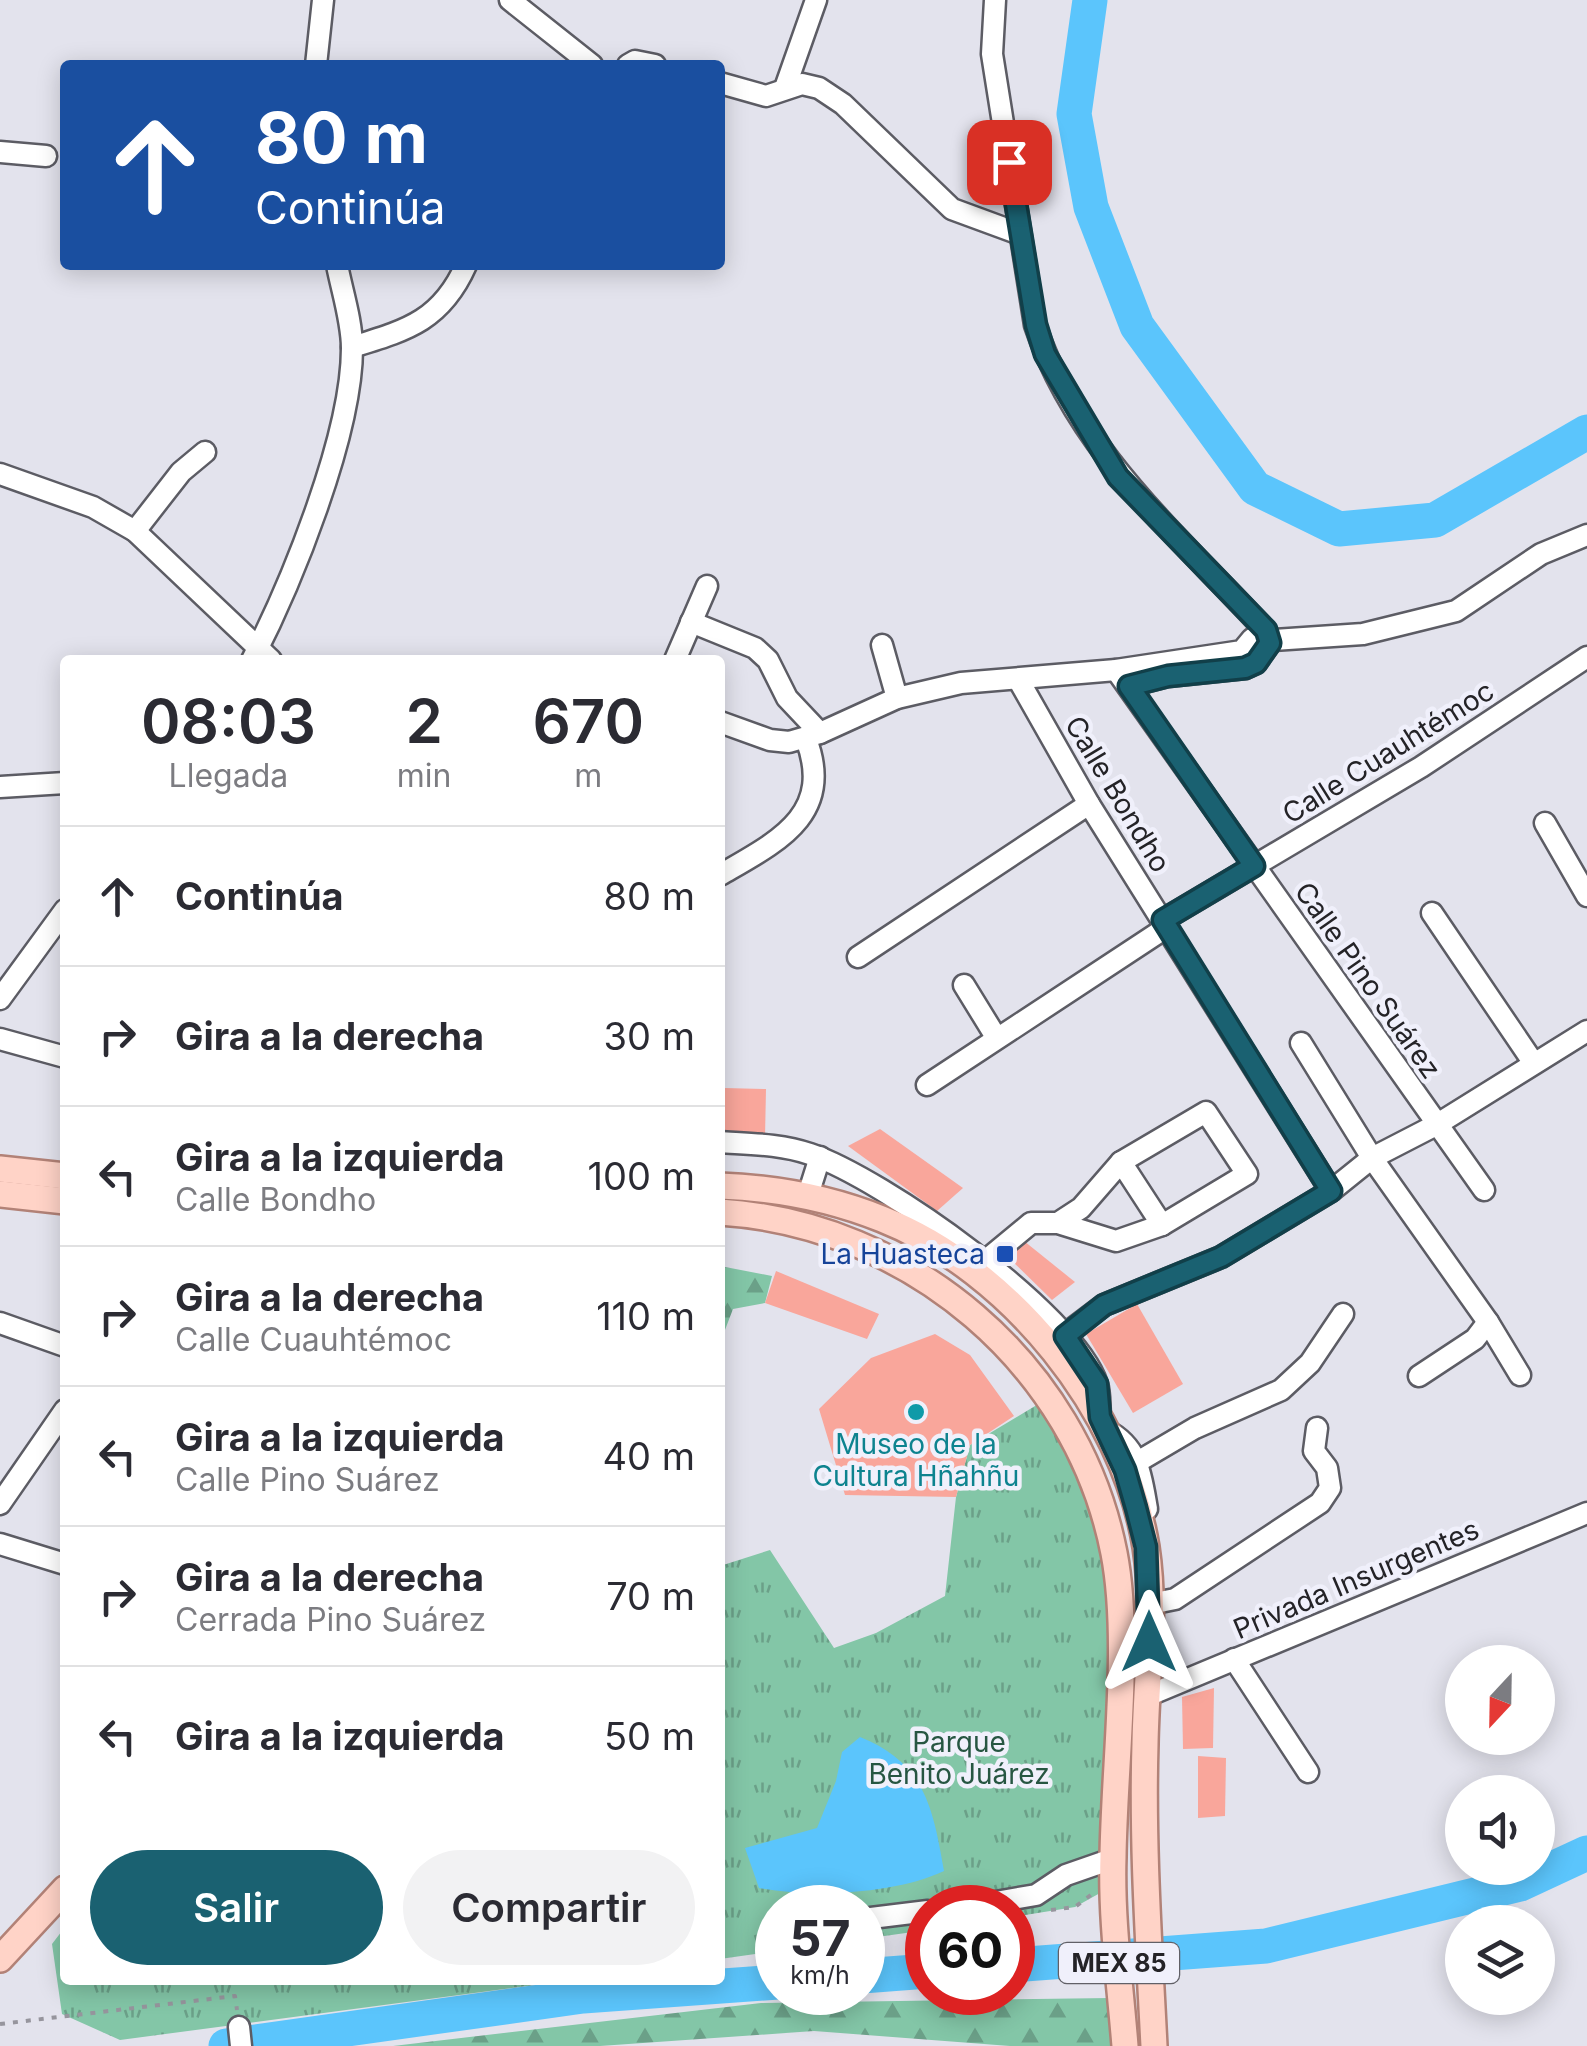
<!DOCTYPE html>
<html lang="es">
<meta charset="utf-8">
<style>
body{margin:0;font-family:Inter,sans-serif;background:#f2f2f3;color:#2b2b33;height:100vh;display:flex;flex-direction:column;font-size:38px;white-space:nowrap}
*{box-sizing:border-box;margin:0}
p{font-size:32px;color:#7c7c81}
.icon{flex:none;width:55px;height:55px;fill:none;stroke:currentColor;stroke-width:2;stroke-linecap:round;stroke-linejoin:round}
.map{position:relative;flex:1;overflow:hidden}
.sheet{position:absolute;left:60px;top:655px;width:665px;height:1330px;display:flex;flex-direction:column;background:#fff;border-radius:10px;box-shadow:0 5px 25px #0003}
.sheet>*{flex:none}
.banner{position:absolute;left:60px;top:60px;width:665px;height:210px;border-radius:10px;box-shadow:0 5px 25px #0003;background:#1a4fa0;color:#fff;overflow:hidden}
.needle{width:65px;rotate:202deg}
.tools{position:absolute;left:1445px;top:1645px;display:grid;gap:20px}
.tools a{display:grid;place-items:center;width:110px;height:110px;border-radius:50%;background:#fff;box-shadow:0 5px 25px #0003;font-size:50px}
.speed{position:absolute;left:755px;top:1885px;display:flex;gap:20px;font-size:50px;font-weight:700;text-align:center}
.speed>*{display:grid;place-content:center;width:130px;height:130px;border-radius:50%;background:#fff;box-shadow:0 5px 25px #0003;line-height:1}
.speed small{font-size:25px;font-weight:400}
.speed .limit{border:15px solid #d22;background:#fff;color:#111}
.pin{position:absolute;display:grid;place-items:center;width:85px;height:85px;color:#fff;margin:-42px;border-radius:20px;box-shadow:0 5px 15px #0006}
.me{position:absolute;width:110px;margin:-55px;rotate:0deg;stroke-linejoin:round;filter:drop-shadow(0 0 8px #0008)}
.turn{display:flex;align-items:center;gap:35px;height:210px;padding:0 30px;font-size:45px}
.turn .icon{width:130px;height:130px;stroke-width:2.5}
.turn b{display:block;font-size:70px;line-height:85px}
.eta{display:flex;justify-content:space-evenly;align-items:center;height:170px;text-align:center}
.eta b{font-size:60px;font-weight:600;line-height:70px}
.action{display:flex;gap:20px;margin-top:auto;padding:20px 30px}
.action a{flex:1;height:115px;border-radius:60px;background:#1a6171;color:#fff;font-size:40px;font-weight:600;line-height:115px;text-align:center}
.action a+a{background:#f2f2f3;color:#2b2b33}
ul{padding:0;list-style:none}
li{display:flex;align-items:center;gap:30px;height:140px;padding:0 30px;border-top:2px solid #e1e1e2}
li div{flex:1}
li b{display:block;font-size:38px}
li em{font-style:normal}
.map>svg:first-child{display:block}
.grass{fill:url(#grass-tufts)}
.forest{fill:url(#forest-firs)}
.water{fill:#5bc5fc}
.lines{fill:none;stroke-linecap:round;stroke-linejoin:round}
.river{stroke:#5bc5fc;stroke-width:35}
.building{fill:#f9a69b}
.minor-casing{stroke:#5c5c64;stroke-width:25}
.major-casing{stroke:#b28277;stroke-width:30}
.path{stroke:#96959d;stroke-width:4;stroke-dasharray:5 8;stroke-linecap:butt}
.minor{stroke:#fff;stroke-width:20}
.major{stroke:#ffd3c7;stroke-width:25}
.route-casing{stroke:#113f49;stroke-width:25}
.route{stroke:#1a6171;stroke-width:18}
.transit-dot{fill:#1a4fb4;stroke:#f0f0fb;stroke-width:4}
.culture-dot{fill:#0f9aa8;stroke:#f0f0fb;stroke-width:4}
.labels{text-anchor:middle;stroke-width:9;stroke-linejoin:round;paint-order:stroke}
.shield{fill:#f0f0fb;stroke:#616067;stroke-width:2.5}
.shield-label{font-size:25px;font-weight:bold;fill:#242327}
.street-label{font-size:28px;fill:#242327;stroke:#f0f0fb}
.transit-label{font-size:28px;fill:#164399;stroke:#f0f0fb;text-anchor:end}
.culture-label{font-size:28px;fill:#0d838f;stroke:#f0f0fb}
.park-label{font-size:28px;fill:#275642;stroke:#f0f0fb}
</style>
<div class="map">
<svg width="1587" height="2046" viewBox="0 0 1587 2046">
<defs>
<pattern id="grass-tufts" width="24" height="20" patternUnits="userSpaceOnUse" patternTransform="scale(2.5)"><rect width="24" height="20" fill="#83c6a7"/><path d="M3 7l-1-3M5 7V3M7 7l1-3M15 17l-1-3M17 17v-4M19 17l1-3" fill="none" stroke="#6ba088"/></pattern>
<pattern id="forest-firs" width="22" height="20" patternUnits="userSpaceOnUse" patternTransform="scale(2.5)"><rect width="22" height="20" fill="#83c6a7"/><path d="M5 1l3.5 6h-7zM16 11l3.5 6h-7z" fill="#6ba088"/></pattern>
</defs>
<rect width="100%" height="100%" fill="#e3e3ed"/>
<g class="grass">
<polygon points="1040,1403 1097,1517 1119,1599 1109,1888 1075,1907 1013,1917 1012,1908 928,1908 927,1930 863,1939 862,1908 778,1908 777,1951 720,1959 720,1566 770,1550 834,1648 876,1633 945,1596 956,1497 970,1445"/>
<polygon points="65,1927 65,1980 573,1980 120,2040 62,2014 52,1944"/>
</g>
<g class="forest">
<polygon points="720,1266 772,1276 765,1303 733,1309 720,1343"/>
<polygon points="1110,1998 1113,2046 1010,2046 814,2031 600,2046 393,2046 761,2003"/>
</g>
<path class="water" d="M 860,1737 C 925,1763 933,1808 944,1871 C 895,1894 813,1898 759,1888 L 745,1848 L 817,1828 L 836,1781 L 842,1752 Z"/>
<g class="lines">
<g class="river">
<polyline points="1090,0 1074,114 1091,207 1137,326 1255,488 1339,529 1435,520 1587,432"/>
<polyline points="1012,1965 1266,1946 1520,1884 1587,1853"/>
<polyline points="862,1976 928,1971"/>
<polyline points="226,2046 583,1996 778,1982"/>
</g>
</g>
<g class="building">
<polygon points="724,1088 766,1089 765,1137 725,1136"/>
<polygon points="880,1129 963,1188 937,1211 848,1146"/>
<polygon points="1024,1241 1075,1282 1052,1300 1005,1254"/>
<polygon points="776,1271 879,1314 867,1339 765,1303"/>
<polygon points="1137,1304 1183,1384 1133,1413 1086,1334"/>
<polygon points="935,1334 970,1355 1014,1416 970,1445 956,1497 845,1495 819,1409 871,1358"/>
<polygon points="1214,1688 1213,1748 1183,1749 1182,1697"/>
<polygon points="1198,1756 1226,1758 1225,1816 1198,1818"/>
</g>
<g class="lines">
<defs>
<g id="minor">
<polyline points="510,0 592,65"/>
<path d="M 995,0 L 992,54 L 1035,325 C 1077,451 1179,536 1266,631 L 1270,643 L 1256,663 L 1245,668 L 1168,676 L 1129,686"/>
<polyline points="316,65 323,0"/>
<polyline points="628,65 635,61 655,65"/>
<polyline points="720,83 766,96 802,84 819,88 843,104 952,209 1020,234"/>
<polyline points="785,88 816,0"/>
<polyline points="0,152 46,156"/>
<path d="M 352,347 C 407,330 441,321 466,265"/>
<polyline points="0,474 93,507 135,531 271,660"/>
<polyline points="135,531 181,472 205,452"/>
<polyline points="691,622 755,648 768,660 787,698 820,733"/>
<polyline points="1258,641 1363,634 1456,611 1541,554 1587,535"/>
<polyline points="882,645 897,698"/>
<path d="M 252,660 C 292,582 352,435 352,348 C 352,321 342,291 337,265"/>
<polyline points="675,660 707,586"/>
<polyline points="1116,670 1484,1190"/>
<polyline points="1018,679 1089,804 1331,1191"/>
<polyline points="720,722 770,740 789,742 820,733 897,698 961,683 1116,670 1242,651 1252,639"/>
<polyline points="0,787 65,783"/>
<polyline points="1545,823 1587,896"/>
<path d="M 720,875 C 777,842 835,815 806,739"/>
<polyline points="1432,913 1533,1062"/>
<polyline points="1163,920 1421,767 1587,657"/>
<polyline points="858,957 1089,804"/>
<polyline points="964,985 996,1037"/>
<polyline points="0,999 65,910"/>
<polyline points="0,1039 65,1057"/>
<polyline points="1301,1043 1372,1158 1488,1322 1520,1375"/>
<polyline points="927,1085 1167,927"/>
<path d="M 720,1142 C 750,1144 781,1144 810,1154 C 882,1178 1074,1313 1097,1384 C 1100,1393 1099,1406 1100,1415"/>
<polyline points="1121,1162 1162,1225"/>
<polyline points="808,1195 820,1157"/>
<polyline points="973,1271 1031,1223 1058,1223 1081,1208 1121,1162 1206,1112 1247,1174 1162,1225 1116,1241 1058,1223"/>
<polyline points="0,1323 65,1346"/>
<polyline points="1051,1345 1104,1305 1221,1257 1331,1191 1372,1158 1436,1125 1587,1031"/>
<polyline points="1419,1376 1475,1339 1488,1322"/>
<path d="M 1106,1430 C 1139,1447 1141,1475 1147,1509"/>
<polyline points="1139,1461 1195,1428 1281,1390 1310,1363 1343,1314"/>
<polyline points="0,1504 65,1410"/>
<polyline points="0,1544 65,1564"/>
<polyline points="1150,1604 1175,1599 1320,1503 1330,1488 1327,1468 1314,1451 1317,1428"/>
<polyline points="1234,1659 1308,1772"/>
<polyline points="1147,1696 1587,1513"/>
<polyline points="961,1908 1036,1895 1066,1875 1112,1859"/>
<polyline points="871,1918 928,1911"/>
<polyline points="239,2027 241,2046"/>
</g>
<g id="major">
<polyline points="0,1169 65,1176"/>
<path d="M 720,1186 C 776,1188 830,1198 882,1219 C 1011,1270 1124,1411 1146,1547 C 1156,1612 1146,1679 1145,1744 C 1142,1844 1149,1946 1154,2046"/>
<polyline points="0,1194 65,1201"/>
<path d="M 720,1212 C 910,1224 1077,1364 1114,1553 C 1131,1641 1114,1766 1113,1857 C 1111,1919 1120,1983 1125,2046"/>
<polyline points="0,1959 65,1889"/>
</g>
</defs>
<use href="#minor" class="minor-casing"/>
<use href="#major" class="major-casing"/>
<g class="path">
<polyline points="1051,1910 1075,1907 1092,1894"/>
<polyline points="0,2024 235,1996 237,2010"/>
</g>
<use href="#minor" class="minor"/>
<use href="#major" class="major"/>
</g>
<g class="lines">
<defs>
<polyline id="route" points="1009,162 1036,325 1045,354 1118,477 1266,630 1270,643 1256,663 1245,668 1168,676 1129,686 1254,866 1163,920 1331,1191 1221,1257 1104,1305 1065,1336 1097,1384 1100,1417 1125,1470 1136,1508 1146,1547 1149,1642"/>
</defs>
<use href="#route" class="route-casing"/>
<use href="#route" class="route"/>
</g>
<rect class="transit-dot" x="995" y="1244" width="20" height="20" rx="5"/>
<circle class="culture-dot" cx="916" cy="1412" r="10"/>
<g class="labels">
<rect class="shield" x="1059" y="1943" width="120" height="40" rx="8"/>
<g class="shield-label">
<text x="1119" y="1972">MEX 85</text>
</g>
<g class="street-label">
<text transform="translate(1388 752) rotate(-32)" y="10">Calle Cuauhtémoc</text>
<text transform="translate(1118 794) rotate(59)" y="10">Calle Bondho</text>
<text transform="translate(1368 980) rotate(55)" y="10">Calle Pino Suárez</text>
<text transform="translate(1356 1579) rotate(-23)" y="10">Privada Insurgentes</text>
</g>
<g class="transit-label">
<text x="985" y="1264">La Huasteca</text>
</g>
<g class="culture-label">
<text x="916" y="1454">Museo de la<tspan x="916" dy="32">Cultura Hñahñu</tspan></text>
</g>
<g class="park-label">
<text x="959" y="1752">Parque<tspan x="959" dy="32">Benito Juárez</tspan></text>
</g>
</g>
</svg>
<div class="tools">
<a><svg class="needle" viewBox="-14 -14 28 28"><path d="M0-13l5 13h-10z" fill="#e53935"/><path d="M0 13l5-13h-10z" fill="#7c7c81"/></svg></a>
<a><svg class="icon" aria-label="sound" viewBox="0 0 24 24"><path d="M4 9h4l5-4v14l-5-4H4zM17 9q2 3 0 6"/></svg></a>
<a><svg class="icon" aria-label="layers" viewBox="0 0 24 24"><path d="M12 4l9 5-9 5-9-5zM3 14l9 5 9-5"/></svg></a>
</div>
<div class="speed"><div>57<small>km/h</small></div><div class="limit">60</div></div>
<div class="pin" style="left:1009px;top:162px;background:#d93025"><svg class="icon" aria-label="arrive" viewBox="0 0 24 24"><path d="M6 21V4h12l-3 4 3 4H6"/></svg></div>
<svg class="me" style="left:1149px;top:1642px" viewBox="-20 -20 40 40"><path d="M0-17L14 15 0 8-14 15z" fill="#1a6171" stroke="#fff" stroke-width="4"/></svg>
<div class="banner">
<div class="turn"><svg class="icon" aria-label="ahead" viewBox="0 0 24 24"><path d="M12 20V5M6 11l6-6 6 6"/></svg><div><b>80 m</b>Continúa</div></div>
</div>
<section class="sheet">
<div class="eta">
<div><b>08:03</b><p>Llegada</p></div>
<div><b>2</b><p>min</p></div>
<div><b>670</b><p>m</p></div>
</div>
<ul>
<li><svg class="icon" aria-label="ahead" viewBox="0 0 24 24"><path d="M12 20V5M6 11l6-6 6 6"/></svg><div><b>Continúa</b></div><em>80 m</em></li>
<li><svg class="icon" aria-label="right" viewBox="0 0 24 24"><path d="M7 20v-9h11M14 6l5 5-5 5"/></svg><div><b>Gira a la derecha</b></div><em>30 m</em></li>
<li><svg class="icon" aria-label="left" viewBox="0 0 24 24"><path d="M17 20v-9H6M10 6l-5 5 5 5"/></svg><div><b>Gira a la izquierda</b><p>Calle Bondho</p></div><em>100 m</em></li>
<li><svg class="icon" aria-label="right" viewBox="0 0 24 24"><path d="M7 20v-9h11M14 6l5 5-5 5"/></svg><div><b>Gira a la derecha</b><p>Calle Cuauhtémoc</p></div><em>110 m</em></li>
<li><svg class="icon" aria-label="left" viewBox="0 0 24 24"><path d="M17 20v-9H6M10 6l-5 5 5 5"/></svg><div><b>Gira a la izquierda</b><p>Calle Pino Suárez</p></div><em>40 m</em></li>
<li><svg class="icon" aria-label="right" viewBox="0 0 24 24"><path d="M7 20v-9h11M14 6l5 5-5 5"/></svg><div><b>Gira a la derecha</b><p>Cerrada Pino Suárez</p></div><em>70 m</em></li>
<li><svg class="icon" aria-label="left" viewBox="0 0 24 24"><path d="M17 20v-9H6M10 6l-5 5 5 5"/></svg><div><b>Gira a la izquierda</b></div><em>50 m</em></li>
</ul>
<div class="action"><a>Salir</a><a>Compartir</a></div>
</section>
</div>
